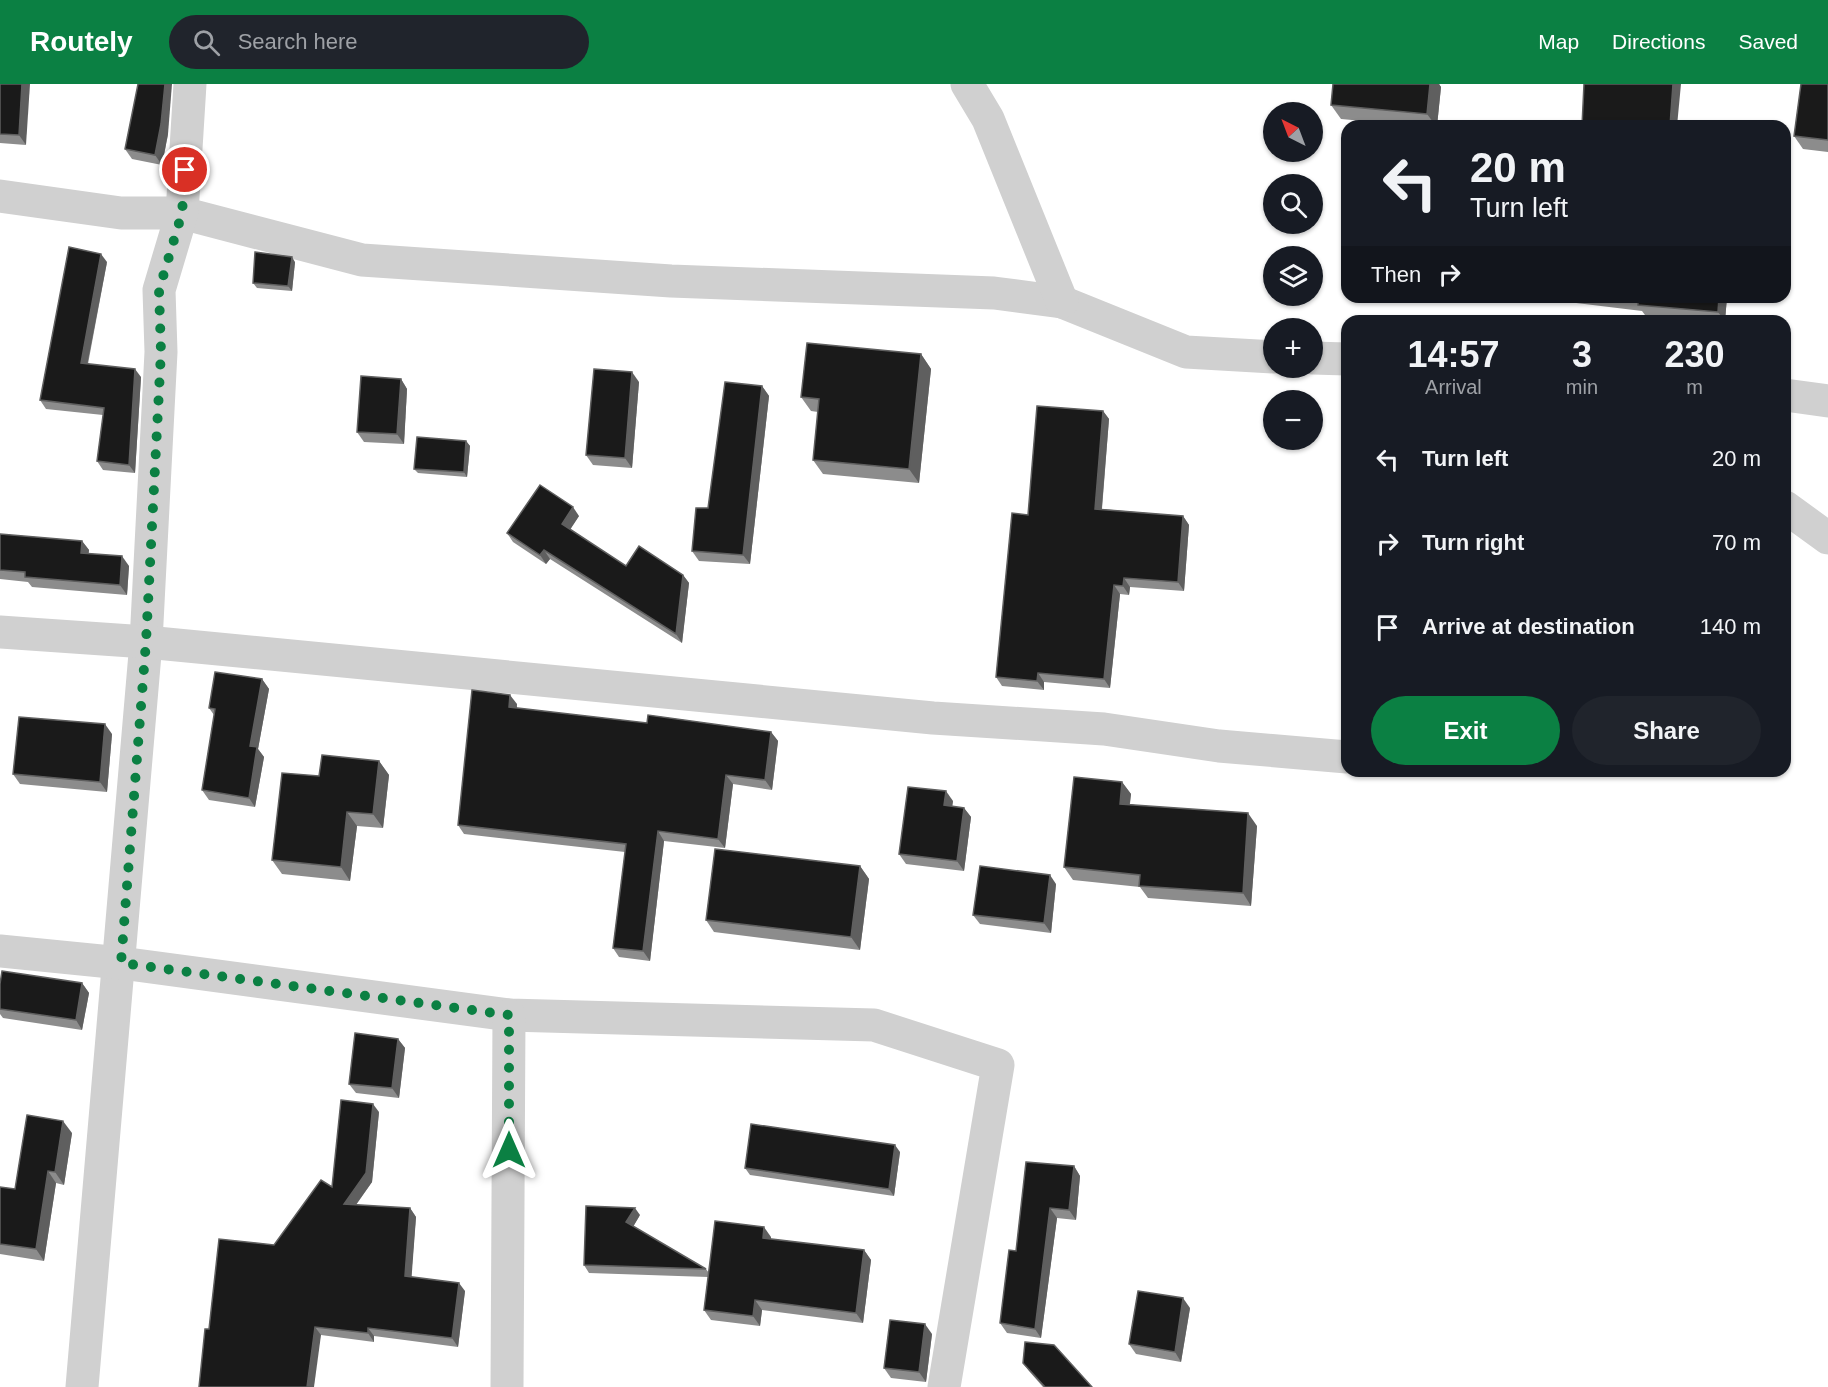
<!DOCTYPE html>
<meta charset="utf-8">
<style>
body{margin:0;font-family:Arial,sans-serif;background:#20242c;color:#f1f3f6;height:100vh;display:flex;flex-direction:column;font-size:22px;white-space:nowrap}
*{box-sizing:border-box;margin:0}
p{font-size:20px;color:#9ea1a6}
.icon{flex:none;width:33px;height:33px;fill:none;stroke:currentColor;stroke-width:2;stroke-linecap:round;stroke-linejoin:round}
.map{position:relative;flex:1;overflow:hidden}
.details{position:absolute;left:1341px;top:231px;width:450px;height:462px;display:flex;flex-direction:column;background:#171b24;border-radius:18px;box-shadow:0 2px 4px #0004}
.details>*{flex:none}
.banner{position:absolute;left:1341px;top:36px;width:450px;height:183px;border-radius:18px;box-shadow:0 2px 4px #0004;background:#171b24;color:#f1f3f6;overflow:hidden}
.needle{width:39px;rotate:318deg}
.tools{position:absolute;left:1263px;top:18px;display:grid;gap:12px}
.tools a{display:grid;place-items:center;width:60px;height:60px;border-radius:50%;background:#171b24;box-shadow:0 2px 4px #0004;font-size:30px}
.pin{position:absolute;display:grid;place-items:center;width:51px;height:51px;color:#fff;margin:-26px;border:3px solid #fff;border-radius:50%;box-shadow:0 2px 6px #0007}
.me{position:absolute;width:66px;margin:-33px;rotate:0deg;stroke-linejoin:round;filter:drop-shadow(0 0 4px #0008)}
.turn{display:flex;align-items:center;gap:21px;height:126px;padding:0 30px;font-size:27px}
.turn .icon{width:78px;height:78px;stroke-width:2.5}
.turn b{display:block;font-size:42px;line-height:51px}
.then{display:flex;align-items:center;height:57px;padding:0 30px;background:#0003;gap:12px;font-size:22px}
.eta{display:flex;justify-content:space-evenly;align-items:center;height:102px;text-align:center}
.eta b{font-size:36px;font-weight:600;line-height:42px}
.primary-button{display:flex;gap:12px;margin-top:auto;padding:12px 30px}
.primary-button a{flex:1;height:69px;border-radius:36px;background:#0b8043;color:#fff;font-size:24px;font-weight:600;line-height:69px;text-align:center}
.primary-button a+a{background:#20242c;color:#f1f3f6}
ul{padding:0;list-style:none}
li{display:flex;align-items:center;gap:18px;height:84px;padding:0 30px}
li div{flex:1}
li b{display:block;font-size:22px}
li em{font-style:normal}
header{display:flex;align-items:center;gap:36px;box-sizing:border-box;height:84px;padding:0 30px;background:#0b8043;color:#fff}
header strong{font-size:28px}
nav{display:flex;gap:33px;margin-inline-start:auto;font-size:21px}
.search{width:420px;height:54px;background:#20242c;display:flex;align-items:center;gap:15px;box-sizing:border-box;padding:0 21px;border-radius:33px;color:#9ea1a6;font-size:22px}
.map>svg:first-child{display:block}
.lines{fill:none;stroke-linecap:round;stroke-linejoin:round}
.street{stroke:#d0d0d0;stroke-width:33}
.wall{fill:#8c8c8c}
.shaded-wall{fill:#5f5f5f}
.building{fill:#1a1a1a;stroke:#5f5f5f;stroke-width:1.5}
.route{stroke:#0b8043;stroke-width:10;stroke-dasharray:0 18}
</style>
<header>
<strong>Routely</strong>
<div class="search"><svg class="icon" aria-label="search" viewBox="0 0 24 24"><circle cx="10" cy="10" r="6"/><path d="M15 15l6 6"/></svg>Search here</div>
<nav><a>Map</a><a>Directions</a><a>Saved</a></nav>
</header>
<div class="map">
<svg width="1828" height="1303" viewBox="0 0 1828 1303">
<rect width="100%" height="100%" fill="#fff"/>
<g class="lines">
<g class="street">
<polyline points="190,0 182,129 362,176 671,197 994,209 1062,218 1186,268 1274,273"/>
<polyline points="967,0 988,35 1062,218"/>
<polyline points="0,112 121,129 182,129 159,206 161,268 146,558 82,1303"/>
<polyline points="1312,274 1347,275"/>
<polyline points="1785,311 1828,317"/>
<polyline points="1785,423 1828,454"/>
<polyline points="0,548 146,558 933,634 1104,645 1219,662 1347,673"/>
<polyline points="0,867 121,879 509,931 874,941 998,981 944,1303"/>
<polyline points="507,1303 509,931"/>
</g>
</g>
<g class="wall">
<polygon points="0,0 26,61 0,59"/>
<polygon points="1333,0 1439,0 1441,3 1437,42 1418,42 1341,35 1331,21"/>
<polygon points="1828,0 1828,68 1803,65 1794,52"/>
<polygon points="168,50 162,81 132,75 125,65"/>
<polygon points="107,178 88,280 141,293 135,389 103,386 97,377 103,331 46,325 40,316"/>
<polygon points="295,178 292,207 257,204 253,199"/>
<polygon points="1564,213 1727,213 1725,237 1713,237 1645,231 1642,227 1568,218"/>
<polygon points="921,270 931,285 919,399 823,390 813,376 818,328 811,327 801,313"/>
<polygon points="401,295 407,305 404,360 364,358 357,348"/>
<polygon points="639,298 632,384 593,381 586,371"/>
<polygon points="762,302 769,312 750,480 699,477 692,467 708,424"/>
<polygon points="1103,327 1109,335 1102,425 1183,432 1189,441 1184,507 1130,503 1129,511 1120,510 1110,604 1044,598 1044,606 1002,602 996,593 1028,431"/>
<polygon points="466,357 470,362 467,393 418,389 414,385"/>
<polygon points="579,432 570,445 626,482 683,491 689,499 682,559 550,475 546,480 513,458 507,449"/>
<polygon points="0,450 82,457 89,466 88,469 129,482 127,511 32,503 28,498 0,495"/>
<polygon points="262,595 269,605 258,665 264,673 255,723 209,716 202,706 214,631 209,624"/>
<polygon points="517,620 517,624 647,639 771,648 778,657 772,706 733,700 725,764 664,757 650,877 619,873 613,864 625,768 464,750 458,741"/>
<polygon points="112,650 107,708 20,700 13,690"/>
<polygon points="379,677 389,691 383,744 357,742 350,797 282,790 272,776 319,692"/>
<polygon points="1122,698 1131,710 1130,720 1257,742 1251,822 1148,814 1140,803 1073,796 1064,783"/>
<polygon points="953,717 952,722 964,724 971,733 964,787 906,780 899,770"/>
<polygon points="860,782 869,795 860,866 714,848 706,836"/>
<polygon points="1056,800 1051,849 980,840 973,831"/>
<polygon points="82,899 89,909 82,946 3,934 0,930 0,900"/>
<polygon points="398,955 405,964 399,1014 356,1009 349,1000"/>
<polygon points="379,1028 372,1098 356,1121 410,1124 416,1133 411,1193 465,1207 458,1263 374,1252 374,1258 321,1251 209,1245 332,1103"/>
<polygon points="72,1049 64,1101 56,1099 44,1177 0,1170 0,1103 15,1105"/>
<polygon points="900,1068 894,1112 750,1091 745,1084"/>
<polygon points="1074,1082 1080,1092 1076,1136 1057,1134 1041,1254 1007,1249 1000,1239 1016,1167"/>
<polygon points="640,1131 633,1143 706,1185 709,1189 771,1153 771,1155 864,1166 871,1176 863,1239 762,1226 760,1242 711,1236 704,1226 708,1193 589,1189 584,1181"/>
<polygon points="1190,1224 1181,1278 1136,1270 1129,1260"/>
<polygon points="932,1250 926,1298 891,1294 884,1284"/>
<polygon points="1023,1279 1092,1303 1043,1303 1029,1287"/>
</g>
<g class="shaded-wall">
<polygon points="22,0 30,0 26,61 19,51"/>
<polygon points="165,0 172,0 168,50 162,81 155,71"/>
<polygon points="1430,0 1439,0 1441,3 1437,42 1436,42 1427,30"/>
<polygon points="1673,0 1681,0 1677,42 1670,42"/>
<polygon points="101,170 107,178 86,287 81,279"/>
<polygon points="292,173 295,178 292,207 288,202"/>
<polygon points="1719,213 1727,213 1725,237 1718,228"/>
<polygon points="921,270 931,285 919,399 909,385"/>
<polygon points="135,285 141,293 135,389 129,381"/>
<polygon points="632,288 639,298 632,384 625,374"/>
<polygon points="401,295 407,305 404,360 397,350"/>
<polygon points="762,302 769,312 750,480 743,471"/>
<polygon points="1103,327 1109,335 1101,434 1095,425"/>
<polygon points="466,357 470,362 467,393 464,388"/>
<polygon points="573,423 579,432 568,449 562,440"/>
<polygon points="1183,432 1189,441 1184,507 1178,498"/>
<polygon points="82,457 89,466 88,478 81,469"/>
<polygon points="544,466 550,475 546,480 540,471"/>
<polygon points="122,472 129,482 127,511 120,501"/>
<polygon points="683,491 689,499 682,559 676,550"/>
<polygon points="1124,494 1130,503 1129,511 1123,502"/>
<polygon points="1114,501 1120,510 1110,604 1104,595"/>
<polygon points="1038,589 1044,598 1044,606 1037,597"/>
<polygon points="262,595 269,605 258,665 264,673 255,723 249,714 250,662"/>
<polygon points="510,611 517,620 516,632 509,623"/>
<polygon points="105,640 112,650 107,708 100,698"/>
<polygon points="771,648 778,657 772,706 765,696"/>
<polygon points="379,677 389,691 383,744 373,730"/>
<polygon points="726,691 733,700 725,764 718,755"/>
<polygon points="1122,698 1131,710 1128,732 1120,720"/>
<polygon points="946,707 953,717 951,731 944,721"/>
<polygon points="964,724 971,733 964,787 957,777"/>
<polygon points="347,728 357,742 350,797 341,783"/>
<polygon points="1248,729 1257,742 1251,822 1243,809"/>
<polygon points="658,747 664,757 650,877 643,867"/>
<polygon points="860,782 869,795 860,866 851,853"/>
<polygon points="1050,791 1056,800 1051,849 1044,839"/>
<polygon points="82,899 89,909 82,946 76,936"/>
<polygon points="398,955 405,964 399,1014 392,1004"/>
<polygon points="373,1020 379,1028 372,1098 350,1129 344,1120"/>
<polygon points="63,1037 72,1049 64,1101 55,1088"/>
<polygon points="895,1061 900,1068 894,1112 889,1105"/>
<polygon points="1074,1082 1080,1092 1076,1136 1069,1126"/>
<polygon points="48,1087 56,1099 44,1177 36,1165"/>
<polygon points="410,1124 416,1133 411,1201 405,1192"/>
<polygon points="635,1124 640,1131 631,1146 626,1138"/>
<polygon points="1050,1124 1057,1134 1041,1254 1035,1245"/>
<polygon points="764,1143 771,1153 770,1164 763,1154"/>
<polygon points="864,1166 871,1176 863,1239 856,1229"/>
<polygon points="459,1199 465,1207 458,1263 452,1254"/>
<polygon points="1183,1214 1190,1224 1181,1278 1175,1268"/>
<polygon points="755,1216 762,1226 760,1242 753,1232"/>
<polygon points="925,1240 932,1250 926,1298 919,1288"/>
<polygon points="315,1243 321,1251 314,1303 307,1303"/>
<polygon points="368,1244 374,1252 374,1258 368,1249"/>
</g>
<g class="building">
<polygon points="0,0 22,0 19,51 0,50"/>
<polygon points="138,0 165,0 161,40 155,71 125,65"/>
<polygon points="1333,0 1430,0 1427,30 1331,21"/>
<polygon points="1584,0 1673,0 1670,42 1582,42"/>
<polygon points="1801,0 1828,0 1828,56 1794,52"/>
<polygon points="69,163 101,170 81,279 135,285 129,381 97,377 104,324 40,316"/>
<polygon points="255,168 292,173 288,202 253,199"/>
<polygon points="1600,213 1719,213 1718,228 1638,221 1638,218"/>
<polygon points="807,259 921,270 909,385 813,376 819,315 801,313"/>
<polygon points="594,285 632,288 625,374 586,371"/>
<polygon points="361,292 401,295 397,350 357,348"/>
<polygon points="725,298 762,302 743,471 692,467 696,424 708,424"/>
<polygon points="1037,322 1103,327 1095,425 1183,432 1178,498 1124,494 1123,502 1114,501 1104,595 1038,589 1037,597 996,593 1012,429 1028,431"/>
<polygon points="417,353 466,357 464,388 414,385"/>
<polygon points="540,401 573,423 562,440 626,482 639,462 683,491 676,550 544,466 540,471 507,449"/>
<polygon points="0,450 82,457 81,469 122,472 120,501 25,493 25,488 0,486"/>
<polygon points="215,588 262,595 250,662 257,663 249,714 202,706 215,625 209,624"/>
<polygon points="472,606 510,611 509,623 647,639 648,631 771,648 765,696 726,691 718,755 658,747 643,867 613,864 626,760 458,741"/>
<polygon points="19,633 105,640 100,698 13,690"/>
<polygon points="322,671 379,677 373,730 347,728 341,783 272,776 282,689 319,692"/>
<polygon points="1074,693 1122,698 1120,720 1248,729 1243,809 1139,802 1140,791 1064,783"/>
<polygon points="908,703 946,707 944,721 964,724 957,777 899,770"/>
<polygon points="715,765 860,782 851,853 706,836"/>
<polygon points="980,782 1050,791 1044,839 973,831"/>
<polygon points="2,887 82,899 76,936 0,925 0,900"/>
<polygon points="355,949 398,955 392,1004 349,1000"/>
<polygon points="341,1016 373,1020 366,1089 344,1120 410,1124 405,1192 459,1199 452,1254 368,1244 368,1249 315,1243 307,1303 199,1303 205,1245 209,1245 219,1155 274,1161 321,1096 332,1103"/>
<polygon points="27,1031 63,1037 55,1088 48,1087 36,1165 0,1160 0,1103 15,1105"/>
<polygon points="751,1040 895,1061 889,1105 745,1084"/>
<polygon points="1026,1078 1074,1082 1069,1126 1050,1124 1035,1245 1000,1239 1009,1166 1016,1167"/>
<polygon points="586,1122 635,1124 626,1138 706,1185 584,1181"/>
<polygon points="715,1137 764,1143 763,1154 864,1166 856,1229 755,1216 753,1232 704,1226"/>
<polygon points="1138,1207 1183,1214 1175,1268 1129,1260"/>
<polygon points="890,1236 925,1240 919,1288 884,1284"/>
<polygon points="1025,1258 1054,1261 1092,1303 1045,1303 1023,1279"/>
</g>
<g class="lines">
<polyline class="route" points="185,86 182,129 159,206 161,268 146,558 121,879 509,931 509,1066"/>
</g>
</svg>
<div class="tools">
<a><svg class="needle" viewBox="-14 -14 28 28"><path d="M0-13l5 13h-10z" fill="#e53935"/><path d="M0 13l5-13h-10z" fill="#9ea1a6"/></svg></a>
<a><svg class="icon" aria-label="search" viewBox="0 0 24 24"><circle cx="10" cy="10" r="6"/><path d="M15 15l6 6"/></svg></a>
<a><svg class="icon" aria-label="layers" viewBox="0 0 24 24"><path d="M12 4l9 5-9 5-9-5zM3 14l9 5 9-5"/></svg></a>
<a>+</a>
<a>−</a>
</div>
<div class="pin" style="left:185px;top:86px;background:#d93025"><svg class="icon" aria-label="arrive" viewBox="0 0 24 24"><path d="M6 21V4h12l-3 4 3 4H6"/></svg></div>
<svg class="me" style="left:509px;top:1066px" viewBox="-20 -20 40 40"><path d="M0-17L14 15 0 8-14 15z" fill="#0b8043" stroke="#fff" stroke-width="4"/></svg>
<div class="banner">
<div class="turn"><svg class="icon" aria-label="left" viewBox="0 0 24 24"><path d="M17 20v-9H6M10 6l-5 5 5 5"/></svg><div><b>20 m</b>Turn left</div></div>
<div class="then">Then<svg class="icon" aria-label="right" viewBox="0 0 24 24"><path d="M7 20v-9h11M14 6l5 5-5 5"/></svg></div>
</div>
<section class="details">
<div class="eta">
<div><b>14:57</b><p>Arrival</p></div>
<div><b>3</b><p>min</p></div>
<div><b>230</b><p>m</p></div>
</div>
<ul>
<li><svg class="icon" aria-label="left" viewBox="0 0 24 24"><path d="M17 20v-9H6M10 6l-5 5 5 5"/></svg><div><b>Turn left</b></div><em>20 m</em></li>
<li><svg class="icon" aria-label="right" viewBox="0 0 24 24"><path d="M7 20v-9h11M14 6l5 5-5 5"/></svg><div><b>Turn right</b></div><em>70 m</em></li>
<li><svg class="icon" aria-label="arrive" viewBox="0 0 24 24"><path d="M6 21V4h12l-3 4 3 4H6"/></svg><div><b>Arrive at destination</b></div><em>140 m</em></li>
</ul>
<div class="primary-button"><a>Exit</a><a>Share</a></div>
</section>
</div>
